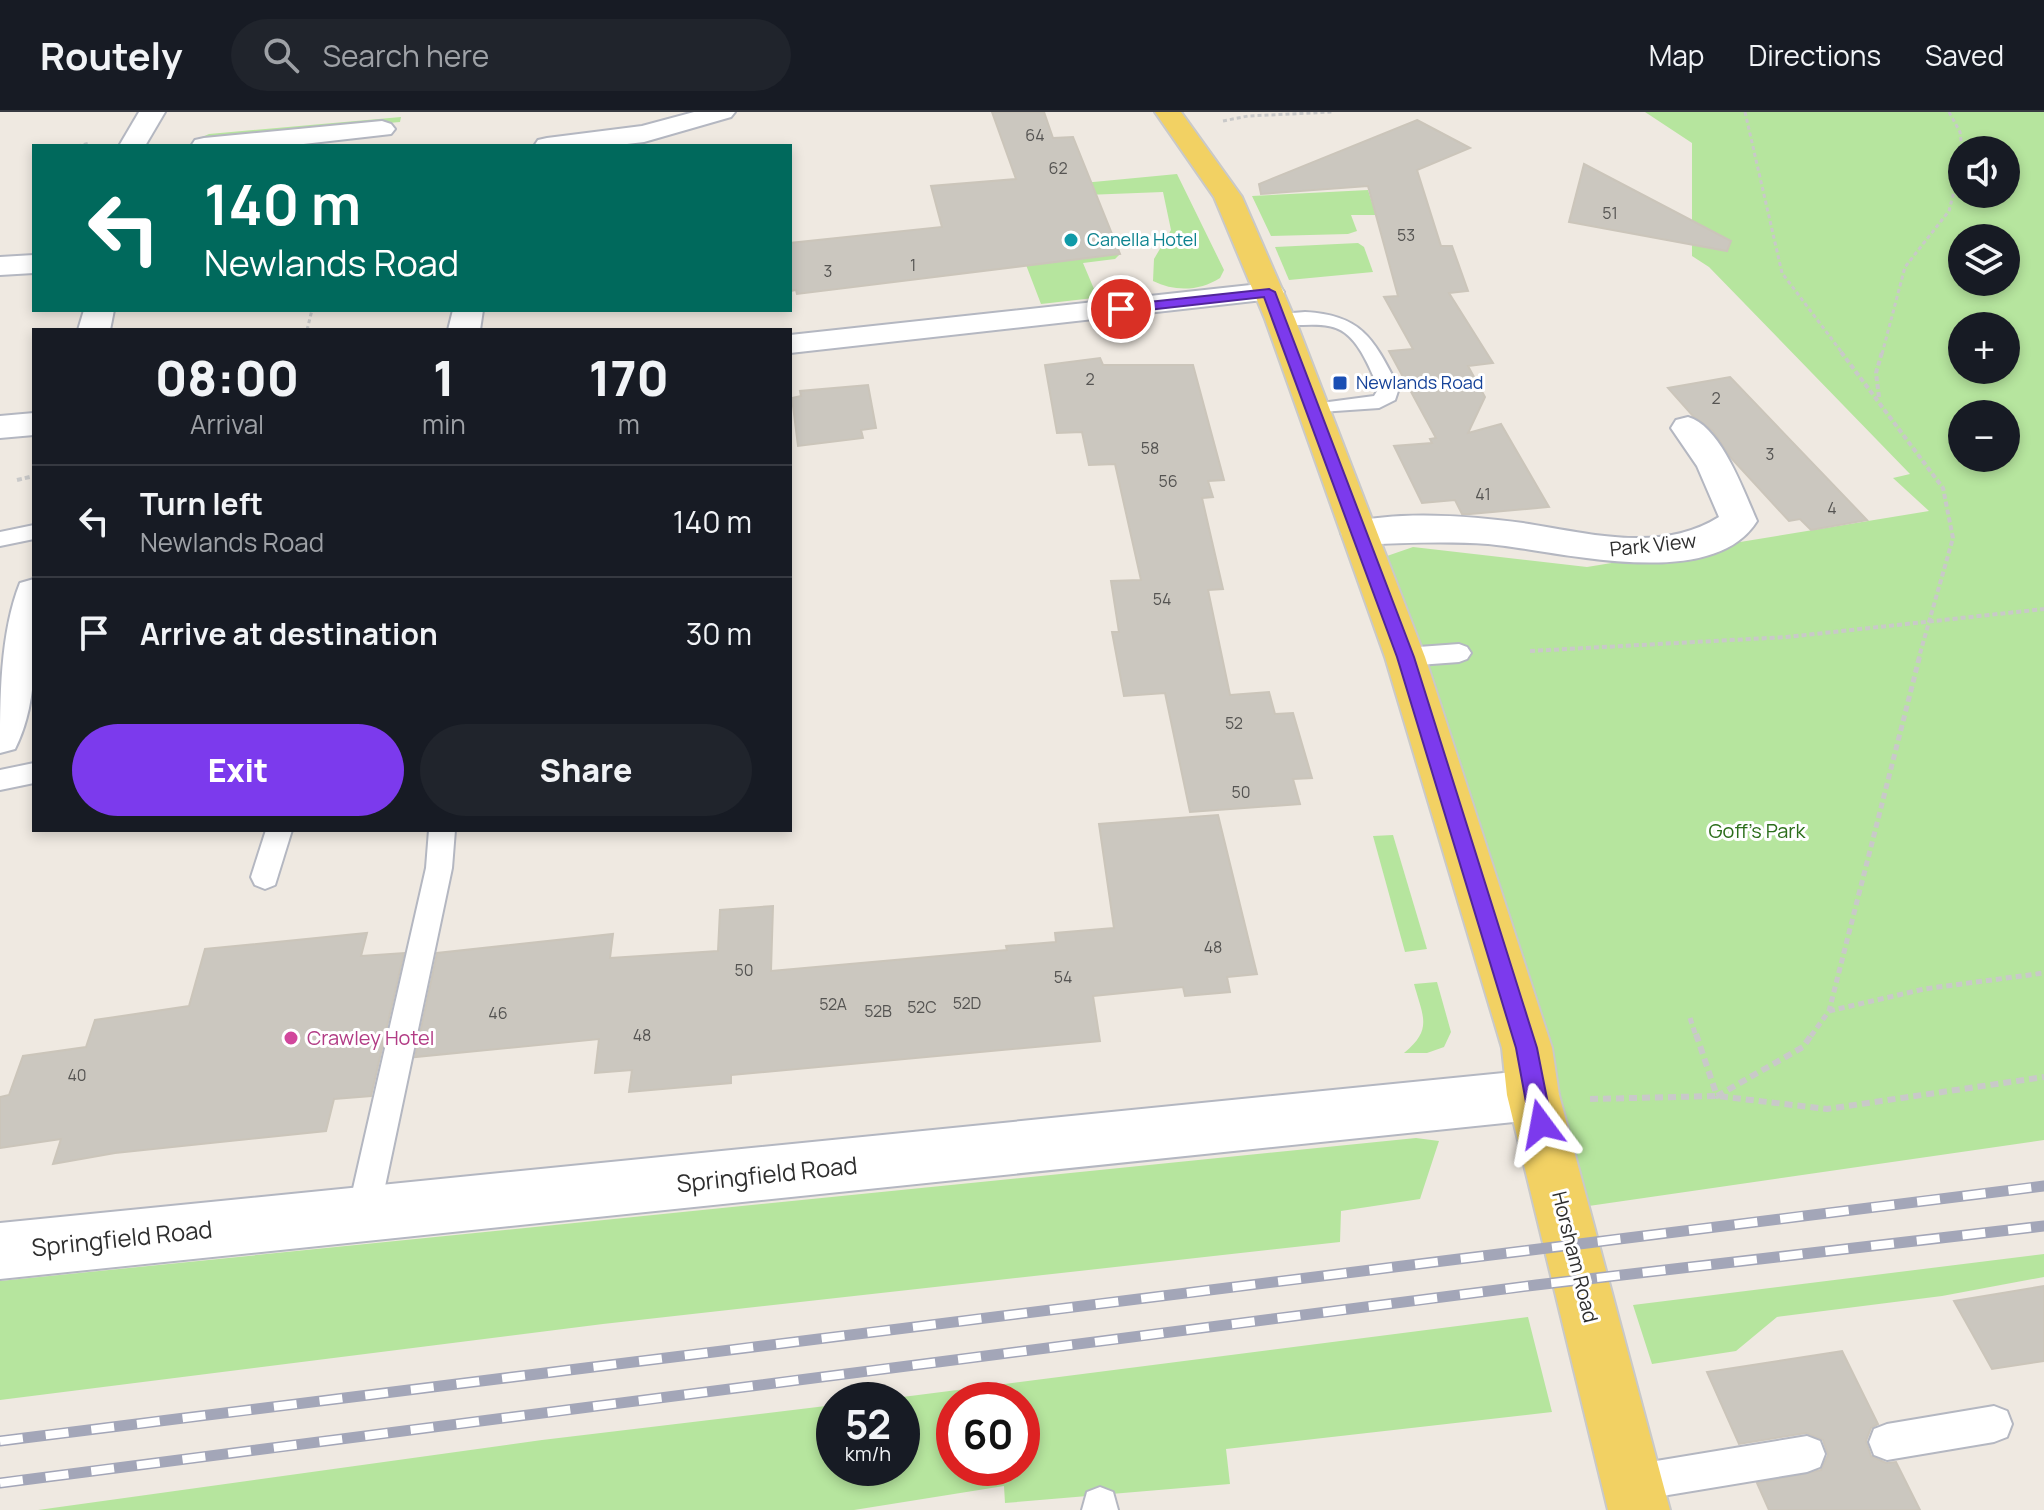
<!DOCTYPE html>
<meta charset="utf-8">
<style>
body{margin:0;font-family:Manrope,sans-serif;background:#20242c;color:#f1f3f6;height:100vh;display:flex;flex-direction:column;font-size:30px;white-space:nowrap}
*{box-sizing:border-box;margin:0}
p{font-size:26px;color:#9ea1a6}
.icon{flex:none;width:44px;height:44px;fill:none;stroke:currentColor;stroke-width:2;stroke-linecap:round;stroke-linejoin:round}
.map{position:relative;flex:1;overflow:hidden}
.details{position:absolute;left:32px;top:216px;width:760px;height:504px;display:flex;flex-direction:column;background:#171b24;border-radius:0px;box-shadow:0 4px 12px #0003}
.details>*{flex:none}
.hud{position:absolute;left:32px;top:32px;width:760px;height:168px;border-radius:0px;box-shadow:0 4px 12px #0003;background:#00695c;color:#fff;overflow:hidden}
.controls{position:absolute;left:1948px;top:24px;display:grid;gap:16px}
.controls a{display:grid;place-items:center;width:72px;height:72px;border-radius:50%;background:#171b24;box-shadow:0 4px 12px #0003;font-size:40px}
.speed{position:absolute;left:816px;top:1270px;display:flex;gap:16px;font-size:40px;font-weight:700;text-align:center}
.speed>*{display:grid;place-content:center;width:104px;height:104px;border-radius:50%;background:#171b24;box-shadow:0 4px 12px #0003;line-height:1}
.speed small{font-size:20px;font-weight:400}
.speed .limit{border:12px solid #d22;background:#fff;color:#111}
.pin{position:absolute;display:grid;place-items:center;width:68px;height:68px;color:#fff;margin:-34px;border:4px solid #fff;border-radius:50%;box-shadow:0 2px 8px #0007}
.me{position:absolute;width:88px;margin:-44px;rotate:347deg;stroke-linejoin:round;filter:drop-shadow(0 0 6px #0008)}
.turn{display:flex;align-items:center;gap:28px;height:168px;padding:0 40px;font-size:36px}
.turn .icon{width:104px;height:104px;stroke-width:2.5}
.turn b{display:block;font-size:56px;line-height:68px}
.eta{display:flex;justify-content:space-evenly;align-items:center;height:136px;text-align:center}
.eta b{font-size:48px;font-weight:800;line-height:56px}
.primary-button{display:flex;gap:16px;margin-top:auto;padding:16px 40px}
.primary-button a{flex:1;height:92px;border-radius:48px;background:#7c3aed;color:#fff;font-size:32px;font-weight:800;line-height:92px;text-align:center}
.primary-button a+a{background:#20242c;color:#f1f3f6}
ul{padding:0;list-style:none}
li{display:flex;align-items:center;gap:24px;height:112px;padding:0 40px;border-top:2px solid #363941}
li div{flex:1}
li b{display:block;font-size:30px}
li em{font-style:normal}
header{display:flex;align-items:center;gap:48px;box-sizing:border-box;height:112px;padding:0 40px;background:#171b24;border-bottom:2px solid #363941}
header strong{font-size:38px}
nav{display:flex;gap:44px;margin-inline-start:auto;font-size:28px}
.search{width:560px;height:72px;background:#20242c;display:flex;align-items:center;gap:20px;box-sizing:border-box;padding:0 28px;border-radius:44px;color:#9ea1a6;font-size:30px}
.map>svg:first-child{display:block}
.green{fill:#b6e59e;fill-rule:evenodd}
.building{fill:#cbc7bf;stroke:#cbc5ba;stroke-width:2}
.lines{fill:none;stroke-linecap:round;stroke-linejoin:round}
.service-casing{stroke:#b4b7c1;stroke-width:4}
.minor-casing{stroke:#b4b7c1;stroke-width:4}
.primary-casing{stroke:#c9c9c9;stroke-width:4}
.path-far3{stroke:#c9c9c9;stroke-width:3;stroke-dasharray:4 3;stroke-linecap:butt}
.path-far2{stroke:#c9c9c9;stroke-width:4;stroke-dasharray:5 3;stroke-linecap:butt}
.path-far1{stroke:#c9c9c9;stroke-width:5;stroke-dasharray:6 4;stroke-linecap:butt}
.path{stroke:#c9c9c9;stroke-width:6;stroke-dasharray:8 5;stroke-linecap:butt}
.service{fill:#fff;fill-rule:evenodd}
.minor{fill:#fff;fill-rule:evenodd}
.primary{fill:#f2d163;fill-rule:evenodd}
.rail-casing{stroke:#a3a6b8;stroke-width:11}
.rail{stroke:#fff;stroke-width:8;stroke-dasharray:23;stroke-linecap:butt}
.route{fill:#7c3aed;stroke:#51269a;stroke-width:2}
.culture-dot{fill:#0f9aa8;stroke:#fff;stroke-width:3}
.transit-dot{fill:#1a4fb4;stroke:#fff;stroke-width:3}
.hotel-dot{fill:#d1479c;stroke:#fff;stroke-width:3}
.labels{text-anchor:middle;stroke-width:6;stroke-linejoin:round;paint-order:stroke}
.number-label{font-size:16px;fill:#555452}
.far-culture-label{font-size:18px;fill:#0d838f;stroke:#fff;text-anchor:start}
.far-transit-label{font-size:18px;fill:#164399;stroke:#fff;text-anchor:start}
.street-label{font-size:20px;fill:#2e2e2e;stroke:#fff}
.park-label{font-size:20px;fill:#2c6e1b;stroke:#fff}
.hotel-label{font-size:20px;fill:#b23c85;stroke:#fff;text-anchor:start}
.near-street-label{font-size:24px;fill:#2e2e2e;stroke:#fff}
</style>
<header>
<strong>Routely</strong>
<div class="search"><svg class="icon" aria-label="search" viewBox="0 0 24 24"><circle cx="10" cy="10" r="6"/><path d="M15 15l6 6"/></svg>Search here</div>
<nav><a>Map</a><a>Directions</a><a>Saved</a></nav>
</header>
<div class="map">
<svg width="2044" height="1398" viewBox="0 0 2044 1398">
<rect width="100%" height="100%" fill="#efe9e1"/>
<g class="green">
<path d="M 1645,0 L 2044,0 L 2044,1028 L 1568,1097 L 1354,449 L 1387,444 L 1413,435 L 1587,455 L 1929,399 L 1893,366 L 1910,362 L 1709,155 L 1692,144 L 1692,31 ZM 1962,38 L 2006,38 L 2006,82 L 1962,82 ZM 1962,126 L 2006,126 L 2006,170 L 1962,170 ZM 1962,214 L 2006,214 L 2006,258 L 1962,258 ZM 1962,302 L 2006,302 L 2006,346 L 1962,346 Z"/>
<polygon points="401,5 400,10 195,28 209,22"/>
<path d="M 1177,62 L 1224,158 L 1220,166 C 1200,179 1175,180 1153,169 L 1154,147 L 1171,118 L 1163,80 L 1060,84 L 1041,75 Z"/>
<polygon points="1368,78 1376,103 1351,103 1357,119 1348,122 1271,124 1252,84"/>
<polygon points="1005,98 1031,151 1120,142 1115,147 1083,151 1094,177 1127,174 1129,182 1041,192"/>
<polygon points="1358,131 1364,135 1373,160 1289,168 1275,135"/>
<polygon points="1393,723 1427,837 1405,840 1373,724"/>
<path d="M 1437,870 L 1451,920 L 1444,935 L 1427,941 L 1404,941 C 1433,917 1423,905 1414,872 Z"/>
<polygon points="1416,1026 1439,1029 1420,1087 1341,1099 1340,1130 603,1212 0,1288 0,1169"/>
<polygon points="2044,1142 2044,1165 1942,1184 1777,1205 1736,1239 1652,1252 1633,1193"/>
<path d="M 1528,1205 L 1552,1300 L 1226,1337 L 1230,1372 L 1005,1391 L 1004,1374 L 854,1398 L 38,1398 L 542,1328 L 834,1293 L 834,1356 L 902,1356 L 902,1288 L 879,1288 ZM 954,1288 L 1022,1288 L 1022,1356 L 954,1356 Z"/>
</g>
<g class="building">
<polygon points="992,0 1044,0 1053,26 1073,25 1120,142 797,182 796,178 790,179 790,131 942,115 931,74 1016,67"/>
<polygon points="1417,8 1470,36 1417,58 1441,134 1452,134 1468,179 1449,181 1493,251 1468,254 1485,285 1468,321 1501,312 1549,395 1470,402 1462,402 1455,388 1422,391 1394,334 1432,331 1430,327 1436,326 1389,239 1413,237 1384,185 1398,184 1368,74 1261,82 1259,72"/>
<polygon points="1584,52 1731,129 1727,139 1569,110"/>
<polygon points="1100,246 1103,253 1193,253 1224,368 1208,369 1213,385 1202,386 1223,477 1208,478 1230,583 1269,580 1275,602 1293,601 1312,666 1293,667 1300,692 1190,700 1165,581 1124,584 1112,520 1119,520 1111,469 1141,468 1115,352 1089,353 1082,320 1057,321 1045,253"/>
<polygon points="1730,265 1867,408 1811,418 1800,407 1789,409 1731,346 1713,319 1693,304 1668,276"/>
<polygon points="868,273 876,316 861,318 863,326 798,334 792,286 801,284 800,279"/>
<polygon points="1218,703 1257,862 1227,865 1230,880 1185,884 1183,875 1093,884 1100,929 731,963 731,971 629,980 632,958 595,961 599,927 415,945 437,841 613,822 610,846 718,839 720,798 773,794 771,859 1007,838 1006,834 1056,830 1055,821 1114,816 1099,712"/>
<polygon points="367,821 361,844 404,841 371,984 334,987 326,1019 115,1041 53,1052 61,1027 0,1036 0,985 9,983 23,944 86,935 95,908 189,894 205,837"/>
<polygon points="2044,1174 2044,1249 1992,1257 1954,1189"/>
<polygon points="1842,1239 1878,1312 1871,1316 1866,1329 1871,1344 1886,1351 1896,1350 1920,1398 1769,1398 1757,1371 1821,1358 1828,1343 1823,1328 1806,1321 1739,1332 1707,1260"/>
</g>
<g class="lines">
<defs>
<g id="service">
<path d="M 1305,200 C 1363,203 1374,228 1399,276 L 1395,288 L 1379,296 L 1306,301 L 1303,297 L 1306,293 L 1374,284 L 1379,276 C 1370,258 1362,234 1345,221 C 1323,204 1285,221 1271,207 L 1280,202 Z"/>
<polygon points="34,413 34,427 0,434 0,420"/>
<polygon points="1459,532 1467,535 1471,541 1467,547 1459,550 1405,554 1397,551 1393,545 1397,539 1405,536"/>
<polygon points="34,651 34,671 0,678 0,658"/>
<polygon points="266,718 292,718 275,773 265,777 255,773 251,765"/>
<polygon points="429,718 455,718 452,756 379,1103 374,1114 363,1119 352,1114 347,1103 426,756"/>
<polygon points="1994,1294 2007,1299 2012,1312 2007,1325 1994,1330 1887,1348 1874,1343 1869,1330 1874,1317 1887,1312"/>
<polygon points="1807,1324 1820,1329 1825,1342 1820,1355 1807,1360 1632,1389 1619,1384 1614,1371 1619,1358 1632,1353"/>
<polygon points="1100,1375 1113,1380 1118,1398 1082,1398 1087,1380"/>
</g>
<g id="minor">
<polygon points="139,0 165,0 145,34 119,34"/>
<polygon points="694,0 735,0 731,5 644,30 610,34 534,34 538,28 547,26 642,14"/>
<polygon points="382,9 391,12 395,17 391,22 286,34 191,34 195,28 204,26"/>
<polygon points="34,143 34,161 0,163 0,145"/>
<polygon points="1269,171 1280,174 1284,180 1280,186 790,241 790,223"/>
<polygon points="84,198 114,198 110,218 78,218"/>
<polygon points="453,198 483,198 480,218 448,218"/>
<polygon points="34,301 34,323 0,326 0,304"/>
<path d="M 1688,305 C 1721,314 1744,380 1757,409 C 1712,482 1556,438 1488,432 C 1445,429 1402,431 1359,433 L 1346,430 L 1341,421 L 1346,412 C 1396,398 1472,404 1523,411 C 1588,421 1660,442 1719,405 L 1697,354 L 1671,316 L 1676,308 Z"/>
<path d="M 34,467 C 34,522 41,586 15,637 L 0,641 C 0,587 0,521 20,471 Z"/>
<polygon points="1533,958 1551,966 1559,983 1551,1000 1533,1008 0,1167 0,1111"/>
</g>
<polygon id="primary" points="1155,0 1181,0 1242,85 1295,207 1425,545 1552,936 1559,983 1670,1398 1608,1398 1507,983 1502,936 1385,545 1265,207 1214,85"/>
</defs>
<use href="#service" class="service-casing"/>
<use href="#minor" class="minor-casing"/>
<use href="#primary" class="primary-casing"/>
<g class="path-far3">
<polyline points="1745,0 1782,161 1843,242"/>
<polyline points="1949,0 1960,20 1962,38"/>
<polyline points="1223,9 1248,4 1332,0"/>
<polyline points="77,34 90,31"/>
<polyline points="307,218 312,198"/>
<polyline points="1882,242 1905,155 1949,99 1962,48"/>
</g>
<g class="path-far2">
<polyline points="1841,240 1943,376 1953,426 1919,545"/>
<polyline points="1879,285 1876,261 1882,240"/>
<polyline points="17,368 34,364"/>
<polyline points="1530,539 1787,525 2044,497"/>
</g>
<g class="path-far1">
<polyline points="1829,899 1924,877 2044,861"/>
<polyline points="1690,906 1696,924"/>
<polyline points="1811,924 1829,899 1920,543"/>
</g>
<g class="path">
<polyline points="1696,922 1717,984 1803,935 1812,922"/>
<polyline points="1590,987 1717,984 1827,997 2044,965"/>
</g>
<use href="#service" class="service"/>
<use href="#minor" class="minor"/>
<use href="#primary" class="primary"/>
<defs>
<g id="rail">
<polyline points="0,1329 2044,1074"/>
<polyline points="0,1371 1536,1173 2044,1114"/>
</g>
</defs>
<use href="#rail" class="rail-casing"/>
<use href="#rail" class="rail"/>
</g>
<polygon class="route" points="1269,177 1275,180 1414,545 1537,936 1552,1012 1549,1020 1541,1023 1533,1020 1530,1012 1516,936 1397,545 1264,185 1121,201 1114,197 1121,193"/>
<circle class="culture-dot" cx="1071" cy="128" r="8"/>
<rect class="transit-dot" x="1332" y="263" width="16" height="16" rx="4"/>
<circle class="hotel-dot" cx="291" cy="926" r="8"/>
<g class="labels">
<g class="number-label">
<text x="1035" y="29">64</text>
<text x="1058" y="62">62</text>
<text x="1610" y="107">51</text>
<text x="1406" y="129">53</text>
<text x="913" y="159">1</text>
<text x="828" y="165">3</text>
<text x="1090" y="273">2</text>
<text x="1716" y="292">2</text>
<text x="1150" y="342">58</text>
<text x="1770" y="348">3</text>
<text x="1168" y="375">56</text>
<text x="1483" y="388">41</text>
<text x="1832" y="402">4</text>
<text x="1162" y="493">54</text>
<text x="1234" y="617">52</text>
<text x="1241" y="686">50</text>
<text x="1213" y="841">48</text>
<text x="744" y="864">50</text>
<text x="1063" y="871">54</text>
<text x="967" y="897">52D</text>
<text x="833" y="898">52A</text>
<text x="922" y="901">52C</text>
<text x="878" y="905">52B</text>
<text x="498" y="907">46</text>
<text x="642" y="929">48</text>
<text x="77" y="969">40</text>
</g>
<g class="far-culture-label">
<text x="1087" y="134">Canella Hotel</text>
</g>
<g class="far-transit-label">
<text x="1356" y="277">Newlands Road</text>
</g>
<g class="street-label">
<text transform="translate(1653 433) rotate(-6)" y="7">Park View</text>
<text transform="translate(1575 1145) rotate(76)" y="7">Horsham Road</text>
</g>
<g class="park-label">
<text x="1757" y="726">Goff's Park</text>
</g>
<g class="hotel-label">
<text x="307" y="933">Crawley Hotel</text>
</g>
<g class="near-street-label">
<text transform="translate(767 1063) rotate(-6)" y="8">Springfield Road</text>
<text transform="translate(122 1127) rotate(-6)" y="8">Springfield Road</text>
</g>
</g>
</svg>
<div class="controls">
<a><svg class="icon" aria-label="sound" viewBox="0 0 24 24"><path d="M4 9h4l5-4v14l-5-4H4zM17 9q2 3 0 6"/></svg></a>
<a><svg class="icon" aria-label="layers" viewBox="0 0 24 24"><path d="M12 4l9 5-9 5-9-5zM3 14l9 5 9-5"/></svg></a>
<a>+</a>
<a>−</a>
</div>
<div class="speed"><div>52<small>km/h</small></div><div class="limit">60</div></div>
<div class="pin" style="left:1121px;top:197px;background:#d93025"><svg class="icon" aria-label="arrive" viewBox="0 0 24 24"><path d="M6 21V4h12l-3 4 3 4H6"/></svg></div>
<svg class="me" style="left:1541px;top:1012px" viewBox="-20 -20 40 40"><path d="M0-17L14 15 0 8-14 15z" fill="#7c3aed" stroke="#fff" stroke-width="4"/></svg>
<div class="hud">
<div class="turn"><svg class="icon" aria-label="left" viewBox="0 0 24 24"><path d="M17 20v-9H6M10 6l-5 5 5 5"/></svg><div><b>140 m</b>Newlands Road</div></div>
</div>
<section class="details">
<div class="eta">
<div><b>08:00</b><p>Arrival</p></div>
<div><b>1</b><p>min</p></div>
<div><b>170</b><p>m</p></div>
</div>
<ul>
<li><svg class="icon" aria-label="left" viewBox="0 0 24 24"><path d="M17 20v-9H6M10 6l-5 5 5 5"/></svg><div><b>Turn left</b><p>Newlands Road</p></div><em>140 m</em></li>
<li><svg class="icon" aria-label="arrive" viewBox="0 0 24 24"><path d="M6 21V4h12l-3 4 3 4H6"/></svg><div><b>Arrive at destination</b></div><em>30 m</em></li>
</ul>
<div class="primary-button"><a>Exit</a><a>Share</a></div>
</section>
</div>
